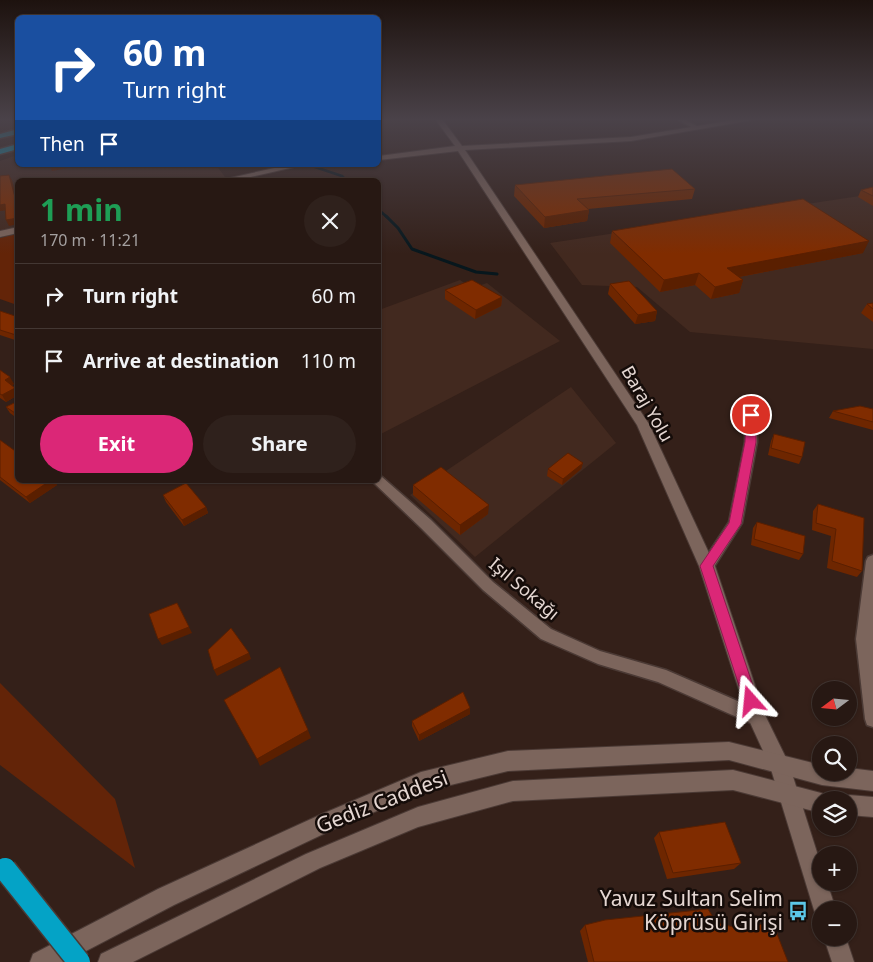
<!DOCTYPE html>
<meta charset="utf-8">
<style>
body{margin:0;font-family:"Noto Sans",sans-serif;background:#2f211c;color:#f1f3f6;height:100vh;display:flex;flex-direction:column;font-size:19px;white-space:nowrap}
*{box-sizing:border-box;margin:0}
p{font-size:16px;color:#a4a0a0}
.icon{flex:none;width:28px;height:28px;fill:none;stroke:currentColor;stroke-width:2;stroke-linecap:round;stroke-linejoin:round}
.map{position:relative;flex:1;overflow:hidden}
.details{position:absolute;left:15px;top:178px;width:366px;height:305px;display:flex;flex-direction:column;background:#271813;border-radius:8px;box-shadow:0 1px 4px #0004,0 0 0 1px #433733}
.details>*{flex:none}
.banner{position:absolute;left:15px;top:15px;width:366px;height:152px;border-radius:8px;box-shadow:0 1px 4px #0004,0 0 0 1px #433733;background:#1a4fa0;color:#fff;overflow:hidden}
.needle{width:32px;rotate:254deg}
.tools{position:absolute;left:812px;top:681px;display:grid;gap:10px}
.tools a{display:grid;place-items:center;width:45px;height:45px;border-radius:50%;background:#271813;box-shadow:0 1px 4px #0004,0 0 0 1px #433733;font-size:25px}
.pin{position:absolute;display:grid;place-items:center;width:42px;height:42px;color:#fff;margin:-21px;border:2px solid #fff;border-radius:50%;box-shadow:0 1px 5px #0007}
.me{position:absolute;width:55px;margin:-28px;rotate:342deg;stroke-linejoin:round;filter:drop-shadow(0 0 4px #0008)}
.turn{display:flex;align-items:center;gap:18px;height:105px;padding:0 25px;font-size:22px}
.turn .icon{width:65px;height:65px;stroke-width:2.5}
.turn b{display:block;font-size:35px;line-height:42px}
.then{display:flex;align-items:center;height:48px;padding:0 25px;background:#0003;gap:10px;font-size:19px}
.round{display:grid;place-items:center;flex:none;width:52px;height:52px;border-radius:26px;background:#2f211c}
.headline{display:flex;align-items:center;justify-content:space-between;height:85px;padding:0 25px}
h1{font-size:30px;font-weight:700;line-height:38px;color:#1e9e55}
.cta{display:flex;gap:10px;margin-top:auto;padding:10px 25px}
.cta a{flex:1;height:58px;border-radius:30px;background:#db2777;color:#fff;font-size:20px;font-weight:700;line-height:58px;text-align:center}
.cta a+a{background:#2f211c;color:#f1f3f6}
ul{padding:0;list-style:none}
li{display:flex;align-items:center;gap:15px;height:65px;padding:0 25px;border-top:1px solid #433733}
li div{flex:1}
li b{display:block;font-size:19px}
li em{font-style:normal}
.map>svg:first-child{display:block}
.built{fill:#42291f}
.green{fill:#632408}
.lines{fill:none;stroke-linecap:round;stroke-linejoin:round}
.stream-far1{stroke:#07171d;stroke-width:2.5}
.stream{stroke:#07171d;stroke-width:3}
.minor-casing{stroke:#4b3a35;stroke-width:3}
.tertiary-casing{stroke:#4b3a35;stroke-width:2}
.secondary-casing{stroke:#4b3a35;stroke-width:2}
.motorway-casing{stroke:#4b3a35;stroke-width:3}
.minor{fill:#7c655c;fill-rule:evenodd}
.tertiary{fill:#7c655c;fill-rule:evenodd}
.secondary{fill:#7c655c;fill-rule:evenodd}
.motorway{fill:#04a3c6;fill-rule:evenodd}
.motorway-bridge-casing{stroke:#4b3a35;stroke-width:25;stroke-linecap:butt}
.motorway-bridge{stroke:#04a3c6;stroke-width:22}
.wall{fill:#6e2600}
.shaded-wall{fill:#5a1f00}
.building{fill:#802c00;stroke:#5a1f00}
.route{fill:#db2777;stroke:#8e194d}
.labels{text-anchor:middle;stroke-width:5;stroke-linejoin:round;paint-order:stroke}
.street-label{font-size:18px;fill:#e5d7d2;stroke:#150c09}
.near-street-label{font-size:21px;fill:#e5d7d2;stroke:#150c09}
.near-poi-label{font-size:21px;fill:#e5d7d2;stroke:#150c09;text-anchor:end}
</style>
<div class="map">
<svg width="873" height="962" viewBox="0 0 873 962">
<rect width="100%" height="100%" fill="#342019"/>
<g class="built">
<polygon points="17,155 18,165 216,165 225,177 212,180 18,180 17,228 0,232 0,161"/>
<polygon points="873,194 873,349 690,332 637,287 582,285 550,243"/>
<polygon points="460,280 472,288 487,283 560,341 379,435 379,310"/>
<polygon points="571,387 616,443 475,557 410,495"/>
</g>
<g class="green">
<polygon points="14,234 17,236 17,305 0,299 0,238"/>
<polygon points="0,683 115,799 135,868 0,765"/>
</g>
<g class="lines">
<g class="stream-far1">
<polyline points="312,166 342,176 346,180"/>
<polyline points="379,210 388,218"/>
</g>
<polyline class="stream" points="386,216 398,228 412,249 476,272 497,274"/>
<defs>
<g id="minor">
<polygon points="676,119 684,119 700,128 695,129"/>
<polygon points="751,411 757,415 757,442 742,523 712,570 707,572 702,570 700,566 729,522 745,442 745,415"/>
<polygon points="379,476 382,477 431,520 493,582 551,629 600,651 666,670 763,712 765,718 763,724 757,726 658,682 598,664 541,639 483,590 421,528 374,483 372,480 379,480"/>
<polygon points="873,555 873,727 867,725 865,719 856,639 866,561 868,557"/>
</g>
<g id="tertiary">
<polygon points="435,119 442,119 462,146 631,137 740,119 758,119 631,141 465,150 649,424 715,566 765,715 789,764 821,865 821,882 827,882 836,910 821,910 821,919 817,918 814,910 770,766 748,718 699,566 637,425 458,151 379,160 379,156 455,146"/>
<polygon points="288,165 303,165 237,180 221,180"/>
<polygon points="18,227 18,233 0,237 0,231"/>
<polygon points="824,938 846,938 854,962 832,962"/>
</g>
<g id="secondary">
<polygon points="729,742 821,765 821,772 849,772 849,768 873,771 873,791 822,785 729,760 508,771 422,792 336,828 174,905 65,962 30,962 33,954 158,889 322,814 421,772 508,751"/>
<polygon points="733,770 821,793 828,796 830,800 821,800 821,813 733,790 513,801 418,827 320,868 133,962 98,962 101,954 306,854 418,807 513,781"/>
<polygon points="849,795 873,797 873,817 849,815 849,800 841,800"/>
</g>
<g id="motorway">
<polygon points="18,129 18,134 0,138 0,134"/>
<polygon points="18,144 18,149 0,154 0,149"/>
</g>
</defs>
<use href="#minor" class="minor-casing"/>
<use href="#tertiary" class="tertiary-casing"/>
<use href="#secondary" class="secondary-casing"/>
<use href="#motorway" class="motorway-casing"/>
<use href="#minor" class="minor"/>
<use href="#tertiary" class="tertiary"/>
<use href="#secondary" class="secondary"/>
<use href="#motorway" class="motorway"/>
<defs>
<polyline id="motorway-bridge" points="5,869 79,962"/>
</defs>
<use href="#motorway-bridge" class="motorway-bridge-casing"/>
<use href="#motorway-bridge" class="motorway-bridge"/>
</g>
<g class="wall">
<polygon points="515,185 695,189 692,199 588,209 589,210 587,221 544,228 514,196"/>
<polygon points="873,187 873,206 858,197 861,190"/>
<polygon points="612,231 863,253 739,277 743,280 739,293 711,299 695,285 660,292 610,243"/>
<polygon points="610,284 657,311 655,321 635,324 608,294"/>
<polygon points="445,290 502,297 501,306 475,319 445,299"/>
<polygon points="873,303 873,322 861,313 867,304"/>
<polygon points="0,311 18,317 18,341 0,335"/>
<polygon points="0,370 14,384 12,385 15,388 18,392 18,395 6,402 0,398"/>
<polygon points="18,401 18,419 10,413 6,407"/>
<polygon points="873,409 873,430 829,418 833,411"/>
<polygon points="774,434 802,457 799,464 768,455 771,441"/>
<polygon points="0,440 57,485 30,503 0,480"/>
<polygon points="583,463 581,469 562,485 547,476 548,469"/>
<polygon points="413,485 488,514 460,535 413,495"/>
<polygon points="163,495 206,507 208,513 184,526 166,502"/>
<polygon points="818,504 864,518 862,571 857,577 827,568 831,536 812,530 813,511"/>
<polygon points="757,522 803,554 799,560 751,545 753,528"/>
<polygon points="470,714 419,741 412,726 412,721"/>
<polygon points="659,832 741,863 734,869 667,879 654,838"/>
<polygon points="716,922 788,962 588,962 580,931 585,925"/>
</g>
<g class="shaded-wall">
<polygon points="49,165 85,165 52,171"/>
<polygon points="9,175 12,180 18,204 16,201"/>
<polygon points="5,204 8,210 0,211 0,205"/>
<polygon points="589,210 587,221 544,228 545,217"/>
<polygon points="18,218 18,224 9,226 6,220"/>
<polygon points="869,241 863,253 723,280 727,268"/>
<polygon points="699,273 695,285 660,292 664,280"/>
<polygon points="743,280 739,293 711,299 715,287"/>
<polygon points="502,297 501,306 475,319 476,310"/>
<polygon points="657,311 655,321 635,324 638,315"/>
<polygon points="10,377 14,384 8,387 5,380"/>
<polygon points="15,388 18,392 18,395 6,402 2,395"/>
<polygon points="583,463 581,469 562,485 563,479"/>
<polygon points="51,480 54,480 57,485 30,503 26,497"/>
<polygon points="489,505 488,514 460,535 460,525"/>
<polygon points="206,507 208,513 184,526 182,520"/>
<polygon points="177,603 192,633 162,645 158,639"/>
<polygon points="249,653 251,659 217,676 214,670"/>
<polygon points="470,708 470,714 419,741 419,735"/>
<polygon points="308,730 311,738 260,766 257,759"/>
</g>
<g class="building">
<polygon points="672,169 695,189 577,199 589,210 545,217 515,185"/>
<polygon points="9,175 16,201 18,201 18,218 6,220 5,204 0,205 0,176"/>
<polygon points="873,187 873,196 861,190"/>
<polygon points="803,199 869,241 727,268 743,280 715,287 699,273 664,280 612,231"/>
<polygon points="472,280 502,297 476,310 445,290"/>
<polygon points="629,281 657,311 638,315 610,284"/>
<polygon points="873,303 873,309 867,304"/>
<polygon points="0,311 18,317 18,334 16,335 0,330"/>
<polygon points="0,370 10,377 5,380 15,388 2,395 0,394"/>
<polygon points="18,401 18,415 6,407"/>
<polygon points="860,406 873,409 873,422 833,411"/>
<polygon points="774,434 805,442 802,457 771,448"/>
<polygon points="0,440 18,453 18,480 51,480 26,497 0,477"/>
<polygon points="568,453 583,463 563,479 548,469"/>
<polygon points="441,467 489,505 460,525 413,485"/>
<polygon points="186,483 206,507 182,520 163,495"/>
<polygon points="818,504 864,518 862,571 832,561 836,529 816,523"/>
<polygon points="757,522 805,536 803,554 754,539"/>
<polygon points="177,603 189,627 158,639 149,614"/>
<polygon points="231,628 249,653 214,670 208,650"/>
<polygon points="280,667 308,730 257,759 224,700"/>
<polygon points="463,692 470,708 419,735 412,721"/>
<polygon points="725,822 741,863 673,873 659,832"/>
<polygon points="708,909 716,922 743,930 772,921 788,962 594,962 585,925 605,920"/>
</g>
<linearGradient id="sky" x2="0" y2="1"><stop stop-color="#1d120e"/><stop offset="0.47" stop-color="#4a4249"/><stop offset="1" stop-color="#4a4249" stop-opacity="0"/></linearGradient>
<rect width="873" height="254" fill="url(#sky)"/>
<polygon class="route" points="751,412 756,415 756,442 741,524 713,566 758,701 756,706 751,708 746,706 744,701 700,566 729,523 745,442 746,415"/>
<defs>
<symbol id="bus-bare" viewBox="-9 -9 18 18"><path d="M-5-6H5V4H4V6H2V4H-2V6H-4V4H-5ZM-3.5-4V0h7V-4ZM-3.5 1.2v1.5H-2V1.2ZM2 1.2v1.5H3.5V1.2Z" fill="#5cc7e8" stroke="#150c09" stroke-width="2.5" paint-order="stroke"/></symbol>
</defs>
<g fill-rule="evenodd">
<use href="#bus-bare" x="784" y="897" width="28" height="28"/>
</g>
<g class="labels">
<g class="street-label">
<text transform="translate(647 404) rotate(60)" y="6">Baraj Yolu</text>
<text transform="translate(524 589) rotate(40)" y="6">Işıl Sokağı</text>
</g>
<g class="near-street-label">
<text transform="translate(382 802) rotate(-21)" y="7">Gediz Caddesi</text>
</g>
<g class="near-poi-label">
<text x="783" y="906">Yavuz Sultan Selim<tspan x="783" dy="24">Köprüsü Girişi</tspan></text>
</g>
</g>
</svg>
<div class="tools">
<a><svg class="needle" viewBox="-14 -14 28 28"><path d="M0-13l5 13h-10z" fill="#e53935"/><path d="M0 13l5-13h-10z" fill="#a4a0a0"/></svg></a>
<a><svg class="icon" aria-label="search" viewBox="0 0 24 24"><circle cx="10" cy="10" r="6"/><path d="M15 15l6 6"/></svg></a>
<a><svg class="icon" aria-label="layers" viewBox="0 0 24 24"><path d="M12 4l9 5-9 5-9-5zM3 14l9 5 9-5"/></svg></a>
<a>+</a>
<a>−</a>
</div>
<div class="pin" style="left:751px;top:415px;background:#d93025"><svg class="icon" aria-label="arrive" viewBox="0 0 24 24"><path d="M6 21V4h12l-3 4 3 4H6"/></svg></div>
<svg class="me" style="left:751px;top:701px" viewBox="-20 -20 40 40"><path d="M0-17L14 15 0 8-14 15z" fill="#db2777" stroke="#fff" stroke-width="4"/></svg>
<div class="banner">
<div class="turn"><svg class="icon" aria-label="right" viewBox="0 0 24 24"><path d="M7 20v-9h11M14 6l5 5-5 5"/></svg><div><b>60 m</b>Turn right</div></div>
<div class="then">Then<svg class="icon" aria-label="arrive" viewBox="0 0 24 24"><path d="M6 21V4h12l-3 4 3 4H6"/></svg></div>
</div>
<section class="details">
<div class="headline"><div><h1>1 min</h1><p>170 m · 11:21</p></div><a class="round"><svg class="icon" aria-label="close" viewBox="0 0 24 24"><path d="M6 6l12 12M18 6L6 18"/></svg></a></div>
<ul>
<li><svg class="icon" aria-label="right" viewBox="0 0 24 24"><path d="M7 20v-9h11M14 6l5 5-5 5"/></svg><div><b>Turn right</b></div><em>60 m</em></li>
<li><svg class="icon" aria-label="arrive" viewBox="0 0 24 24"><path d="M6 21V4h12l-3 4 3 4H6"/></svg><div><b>Arrive at destination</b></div><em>110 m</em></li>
</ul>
<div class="cta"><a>Exit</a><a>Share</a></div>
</section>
</div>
